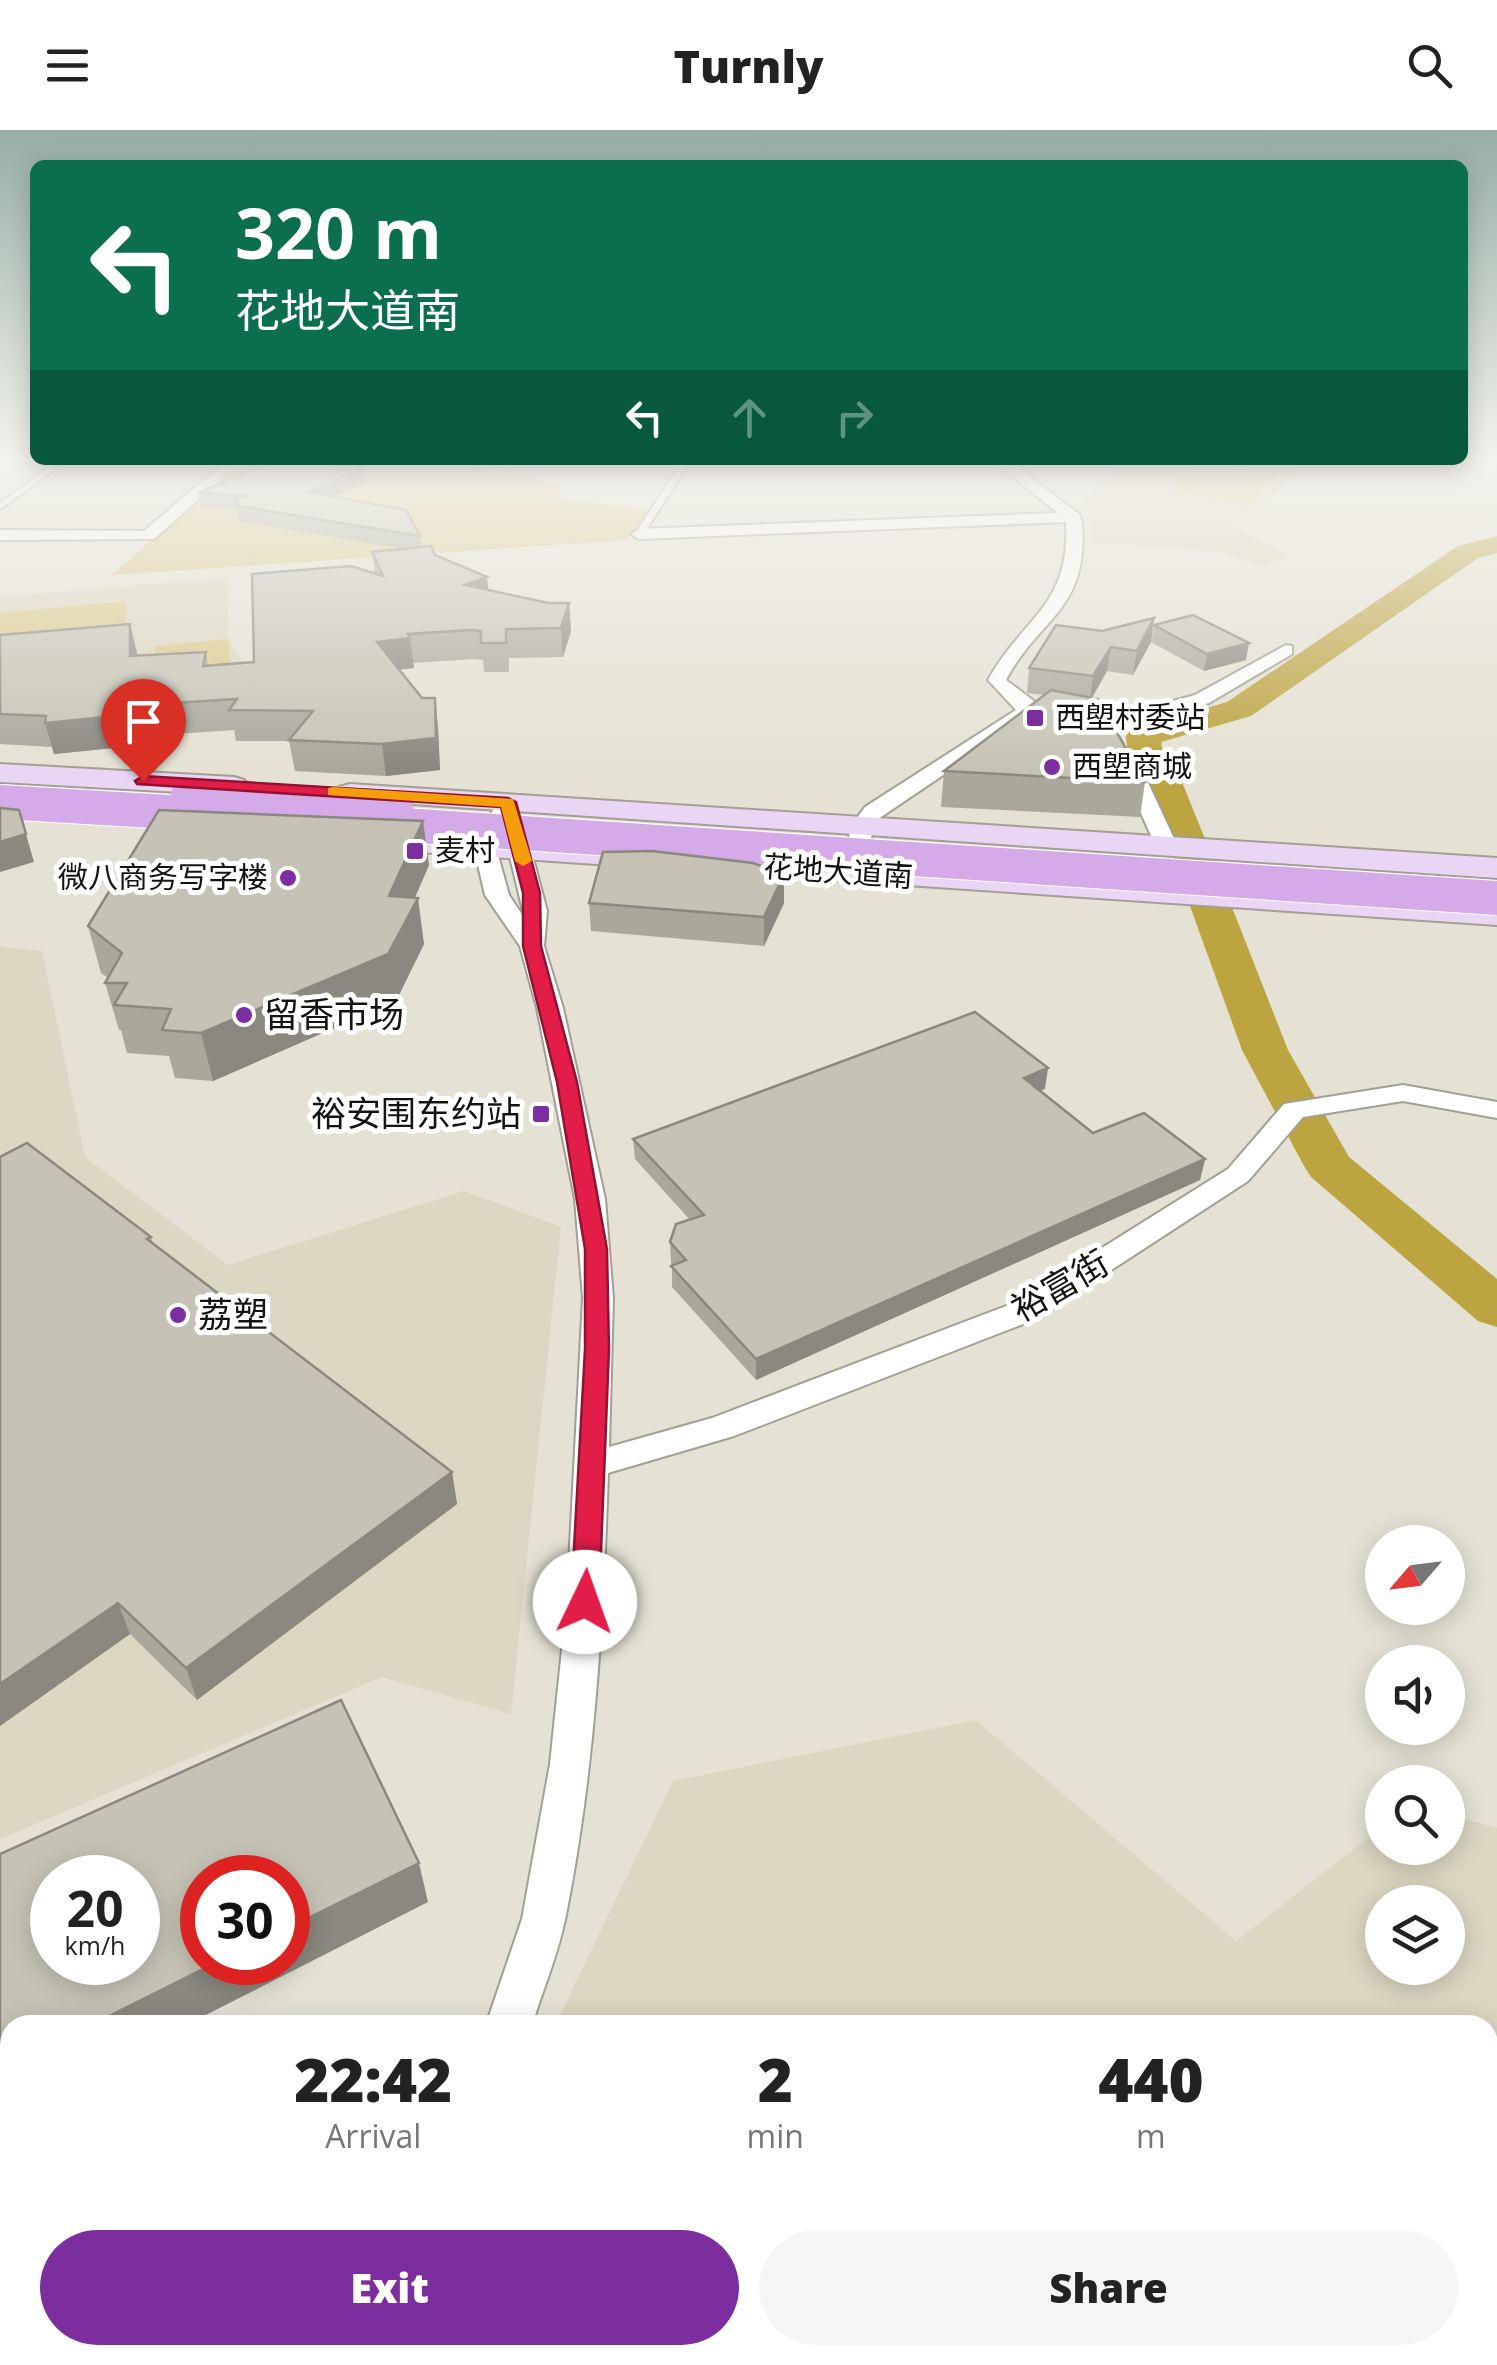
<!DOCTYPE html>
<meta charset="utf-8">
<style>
body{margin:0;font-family:"Open Sans","Noto Sans SC",sans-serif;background:#f6f6f6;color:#222;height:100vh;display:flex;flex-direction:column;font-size:38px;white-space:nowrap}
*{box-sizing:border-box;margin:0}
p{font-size:32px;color:#767676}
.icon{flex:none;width:55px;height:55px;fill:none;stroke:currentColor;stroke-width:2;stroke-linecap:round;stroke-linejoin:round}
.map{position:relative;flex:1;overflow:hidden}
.drawer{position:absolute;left:0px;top:1885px;width:1498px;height:350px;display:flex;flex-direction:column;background:#fff;border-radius:30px 30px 0 0;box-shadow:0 5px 25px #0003}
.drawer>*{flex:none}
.banner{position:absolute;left:30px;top:30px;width:1438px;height:305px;border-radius:15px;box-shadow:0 5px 25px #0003;background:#0b6e4f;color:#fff;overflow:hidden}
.needle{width:65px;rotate:242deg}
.fabs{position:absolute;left:1365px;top:1395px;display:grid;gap:20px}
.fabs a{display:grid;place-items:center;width:100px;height:100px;border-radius:50%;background:#fff;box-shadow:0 5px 25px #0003;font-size:50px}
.speed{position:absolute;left:30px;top:1725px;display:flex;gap:20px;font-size:50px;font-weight:700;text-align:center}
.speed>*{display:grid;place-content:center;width:130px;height:130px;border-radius:50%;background:#fff;box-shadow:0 5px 25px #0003;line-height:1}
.speed small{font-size:25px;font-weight:400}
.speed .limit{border:15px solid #d22;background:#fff;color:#111}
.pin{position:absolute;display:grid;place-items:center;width:85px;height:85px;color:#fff;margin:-102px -42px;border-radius:50% 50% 50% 0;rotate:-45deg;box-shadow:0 0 10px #0007}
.pin .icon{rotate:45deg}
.me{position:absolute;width:110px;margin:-55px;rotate:3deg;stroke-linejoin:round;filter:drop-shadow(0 0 8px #0008)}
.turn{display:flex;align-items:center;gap:35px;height:210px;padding:0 40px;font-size:45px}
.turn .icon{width:130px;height:130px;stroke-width:2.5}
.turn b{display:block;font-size:70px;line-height:85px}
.lanes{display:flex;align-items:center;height:95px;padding:0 40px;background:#0003;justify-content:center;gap:50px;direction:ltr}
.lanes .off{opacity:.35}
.eta{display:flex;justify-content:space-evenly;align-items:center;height:170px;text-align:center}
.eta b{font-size:60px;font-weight:800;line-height:70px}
.primary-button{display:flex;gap:20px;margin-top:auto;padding:20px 40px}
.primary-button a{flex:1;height:115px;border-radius:60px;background:#7c2e9f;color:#fff;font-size:40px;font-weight:800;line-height:115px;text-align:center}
.primary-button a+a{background:#f6f6f6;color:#222}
header{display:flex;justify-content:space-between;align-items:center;height:130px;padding:0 40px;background:#fff;font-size:45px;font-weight:800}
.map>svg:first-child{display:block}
.built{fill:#dcd7c2;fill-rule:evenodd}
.green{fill:#dac987}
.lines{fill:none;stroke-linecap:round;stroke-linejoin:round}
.river{fill:#bca440;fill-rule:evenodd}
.service-casing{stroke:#a29f93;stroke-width:4}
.minor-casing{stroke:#a29f93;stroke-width:4}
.secondary-casing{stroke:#a29f93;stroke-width:4}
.service{fill:#fff;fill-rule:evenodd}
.minor{fill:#fff;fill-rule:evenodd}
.secondary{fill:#e9d5f4;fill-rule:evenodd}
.primary-bridge-casing{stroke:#fff;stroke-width:36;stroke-linecap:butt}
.primary-bridge{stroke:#d4aae9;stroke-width:34}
.wall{fill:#aaa89d}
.shaded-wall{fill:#8b887f}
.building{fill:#c6c3b6;stroke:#8b887f;stroke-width:2.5;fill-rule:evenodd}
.route{fill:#e11d48;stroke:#92132f;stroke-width:2.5}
.slow{fill:#f59e0b}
.poi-dot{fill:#7c2e9f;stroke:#fff;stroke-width:4}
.labels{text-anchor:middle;stroke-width:10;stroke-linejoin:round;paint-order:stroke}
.far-poi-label{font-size:30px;fill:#14130f;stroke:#fff;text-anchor:start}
.far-street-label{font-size:30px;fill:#14130f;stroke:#fff}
.poi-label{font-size:35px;fill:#14130f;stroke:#fff;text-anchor:start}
.street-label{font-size:35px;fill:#14130f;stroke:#fff}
</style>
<header><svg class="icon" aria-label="menu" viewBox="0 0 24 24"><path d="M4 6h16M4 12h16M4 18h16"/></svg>Turnly<svg class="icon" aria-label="search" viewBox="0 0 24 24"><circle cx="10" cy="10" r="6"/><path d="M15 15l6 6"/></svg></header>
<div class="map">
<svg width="1497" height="2235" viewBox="0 0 1497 2235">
<rect width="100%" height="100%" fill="#e5e2d5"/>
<g class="built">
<polygon points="1129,330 1273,330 1304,335 1265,376 1233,382 1232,396 1290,426 1261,436 1221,422 1092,413 1086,367"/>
<polygon points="229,447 227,506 250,545 0,575 0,467"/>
<polygon points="0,817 42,821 85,1027 228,1135 464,1061 561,1097 511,1584 382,1547 0,1709"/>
<path d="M 976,1590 L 1236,1811 L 1382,1697 L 1382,1718 L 1448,1718 L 1448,1685 L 1497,1698 L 1497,2235 L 121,2235 L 137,2225 L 1488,2225 L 1488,1895 L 555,1895 L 673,1651 ZM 1382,1772 L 1448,1772 L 1448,1838 L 1382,1838 Z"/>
</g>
<g class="green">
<polygon points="240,330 435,330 561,355 557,369 650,379 626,410 112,445"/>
<polygon points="1197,332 1277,344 1252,373 1170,361"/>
<polygon points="126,471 124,509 0,521 0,483"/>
<polygon points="228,509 232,544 155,552 154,516"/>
</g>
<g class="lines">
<polygon class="river" points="1497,406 1497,423 1478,428 1251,586 1161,612 1164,626 1180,647 1205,709 1196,718 1207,721 1213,729 1288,920 1349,1027 1497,1149 1497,1197 1478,1191 1311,1047 1304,1036 1242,920 1173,729 1183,720 1172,717 1167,709 1144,649 1128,627 1126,606 1131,599 1227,572 1458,416"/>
<defs>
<g id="service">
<polygon points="59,330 68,330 0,379 0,373"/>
<polygon points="683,330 690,332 642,406 636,406 635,404"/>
</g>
<g id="minor">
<polygon points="227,330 243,330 154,409 0,410 0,400 144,401"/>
<path d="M 991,330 L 1007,330 L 1079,384 L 1082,392 C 1089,481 1040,486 1006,550 L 1034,571 L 1035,583 L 881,687 L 873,697 L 865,743 L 854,750 L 846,748 L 843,743 L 851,696 L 865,677 L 1016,580 L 988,550 C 1022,488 1071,476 1066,392 L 639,409 L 631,404 L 639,399 L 1058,383 Z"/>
<polygon points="1286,515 1292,516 1292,524 1209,573 1106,601 1096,595 1099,591 1195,565"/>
<polygon points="1127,623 1137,629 1178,717 1175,722 1159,722 1156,717 1117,629"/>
<path d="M 508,666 L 519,672 L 513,684 L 523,690 L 547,781 L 544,816 L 563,878 L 605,1069 L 613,1168 L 609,1317 L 712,1288 L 1014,1173 L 1228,1039 L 1284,974 L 1403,955 L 1497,972 L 1497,988 L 1403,971 L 1303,987 L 1248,1051 L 1036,1189 L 734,1306 L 608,1343 C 603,1491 595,1640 566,1785 C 559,1822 543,1859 532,1895 L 486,1895 L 522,1789 L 550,1634 L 567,1472 L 583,1168 L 575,1069 L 537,878 L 520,816 L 485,765 L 474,718 L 497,672 ZM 504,702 L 523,781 L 523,786 L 509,765 L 496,718 Z"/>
<polygon points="15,2225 80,2225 76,2235 11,2235"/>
</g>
<g id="secondary">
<polygon points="0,634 234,647 244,650 249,656 244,662 234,665 0,652"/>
<polygon points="350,654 1497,728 1497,748 339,669 335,663 339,657"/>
<polygon points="370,702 1497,775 1497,795 359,718 354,711 359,704"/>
</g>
</defs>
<use href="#service" class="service-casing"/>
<use href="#minor" class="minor-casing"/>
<use href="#secondary" class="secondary-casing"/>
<use href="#service" class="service"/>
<use href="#minor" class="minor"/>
<use href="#secondary" class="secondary"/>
<defs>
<g id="primary-bridge">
<polyline points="188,666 396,677"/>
<polyline points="0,672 221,685"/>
<polyline points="358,692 1497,768"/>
</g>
</defs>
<use href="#primary-bridge" class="primary-bridge-casing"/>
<use href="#primary-bridge" class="primary-bridge"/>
</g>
<g class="wall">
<polygon points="366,352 334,367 420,406 422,417 435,425 487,447 488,460 548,473 569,473 571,501 563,527 509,528 509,542 484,542 483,530 475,529 413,533 414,538 399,539 422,568 435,568 438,598 440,640 386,646 295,641 289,611 236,611 234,600 133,607 133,616 54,624 52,617 0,614 0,505 137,523 137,526 206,522 208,536 254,532 375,444 372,422 405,419 240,391 238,380 201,378 198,363"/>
<polygon points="1154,488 1151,512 1133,545 1107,541 1092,568 1145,652 1140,687 941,677 944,641 1045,565 1027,563 1029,538 1102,501"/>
<polygon points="1154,495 1246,530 1204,541 1151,512"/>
<polygon points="429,735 415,768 424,814 396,871 213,951 175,948 169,926 127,923 121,900 119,900 105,853 108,848 101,843 88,796"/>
<polygon points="589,773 784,773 764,816 591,801"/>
<polygon points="1045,959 1040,961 1093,1003 1205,1029 1200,1050 756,1250 672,1157 672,1135 671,1133 670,1112 690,1090 635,1029 633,1009"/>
<polygon points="151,1107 153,1114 452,1342 457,1374 197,1570 130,1504 0,1596"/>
</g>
<g class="shaded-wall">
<polygon points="364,337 366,352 311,377 309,362"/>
<polygon points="487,447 490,475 465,455"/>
<polygon points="569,473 571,501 563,527 561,498"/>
<polygon points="1154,488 1151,512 1133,545 1137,521"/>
<polygon points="130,494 137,523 137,556 130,526"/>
<polygon points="410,508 414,538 381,542 377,512"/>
<polygon points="1249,513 1246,530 1204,541 1207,524"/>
<polygon points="1111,517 1107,541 1090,571 1093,546"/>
<polygon points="435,568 438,598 440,640 386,646 382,614"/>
<polygon points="126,576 133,607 133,616 54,624 45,593"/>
<polygon points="19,680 34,732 0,742 0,712"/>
<polygon points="423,691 429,735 401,799 418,768 424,814 396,871 213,951 201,903 389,766"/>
<polygon points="784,744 784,773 764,816 764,787"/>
<polygon points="1048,938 1045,959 1021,968 1024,948"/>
<polygon points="1205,1029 1200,1050 756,1250 756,1229"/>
<polygon points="452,1342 457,1374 197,1570 186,1538"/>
<polygon points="118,1473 130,1504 0,1596 0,1554"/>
<polygon points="419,1733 428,1772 186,1895 91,1895 217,1832 288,1832 288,1798"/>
<polygon points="10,1935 10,1984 0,1989 0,1940"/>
</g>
<g class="building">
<polygon points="274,330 293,330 364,337 309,362 406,380 420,406 237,376 237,369 251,366 198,363"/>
<polygon points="431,416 435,425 487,447 465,455 548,473 569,473 561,498 506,499 506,513 481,513 481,501 472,500 408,504 410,508 377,512 422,568 435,568 436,608 382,614 289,610 313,581 229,580 237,569 126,576 125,585 45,593 46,586 0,584 0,505 130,494 130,526 206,522 203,536 254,532 252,444 351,436 383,446 372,422"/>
<polygon points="1193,485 1249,513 1207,524 1154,495"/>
<polygon points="1154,488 1137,521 1111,517 1093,546 1029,538 1056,495 1102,501"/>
<polygon points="1051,560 1098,569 1145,652 944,641"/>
<polygon points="0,678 19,680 26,704 0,712"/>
<polygon points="159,680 423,691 389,766 418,768 388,824 201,903 162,900 171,879 114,875 127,853 105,853 122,823 88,796"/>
<polygon points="652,721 753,733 784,744 764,787 589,773 603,722"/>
<polygon points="975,882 1048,938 1024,948 1093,1003 1144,983 1205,1029 756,1229 671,1136 686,1130 670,1112 676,1094 704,1085 633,1009"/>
<polygon points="27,1013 151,1107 147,1109 452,1342 186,1538 118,1473 0,1554 0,1027"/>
<path d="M 341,1570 L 419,1733 L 288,1798 L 288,1748 L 202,1748 L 202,1832 L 217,1832 L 91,1895 L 10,1895 L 10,1935 L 0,1940 L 0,1724 ZM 52,1748 L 138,1748 L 138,1832 L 52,1832 Z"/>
</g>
<linearGradient id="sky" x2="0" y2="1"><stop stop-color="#96aea5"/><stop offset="0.51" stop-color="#f3f2ec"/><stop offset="1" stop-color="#f3f2ec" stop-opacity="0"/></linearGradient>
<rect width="1497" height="639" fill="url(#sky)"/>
<polygon class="route" points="143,646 508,668 516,672 540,763 541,816 577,952 607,1119 609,1219 599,1472 595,1480 585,1483 575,1480 571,1472 585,1219 585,1119 557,952 523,816 523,763 501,677 137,654 135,651"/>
<polygon class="slow" points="333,657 513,669 532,731 523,736 515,731 501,677 328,665 328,658"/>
<g class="poi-dot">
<rect x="1025" y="578" width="20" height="20" rx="5"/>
<circle cx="1052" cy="637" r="10"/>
<rect x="405" y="711" width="20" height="20" rx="5"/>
<circle cx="288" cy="748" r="10"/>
<circle cx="244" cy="885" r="10"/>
<rect x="531" y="974" width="20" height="20" rx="5"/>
<circle cx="178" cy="1185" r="10"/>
</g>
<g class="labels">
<g class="far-poi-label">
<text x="1055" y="598">西塱村委站</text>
<text x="1072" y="647">西塱商城</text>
<text x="435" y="731">麦村</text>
<text x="268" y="758" text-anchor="end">微八商务写字楼</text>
</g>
<g class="far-street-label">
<text transform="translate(838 742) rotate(4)" y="10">花地大道南</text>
</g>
<g class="poi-label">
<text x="264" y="897">留香市场</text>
<text x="521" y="996" text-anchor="end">裕安围东约站</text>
<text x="198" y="1197">荔塑</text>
</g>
<g class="street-label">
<text transform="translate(1060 1156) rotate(-30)" y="12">裕富街</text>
</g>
</g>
</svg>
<div class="fabs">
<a><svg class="needle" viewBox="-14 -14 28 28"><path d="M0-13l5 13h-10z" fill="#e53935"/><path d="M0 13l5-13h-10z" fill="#767676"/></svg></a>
<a><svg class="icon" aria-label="sound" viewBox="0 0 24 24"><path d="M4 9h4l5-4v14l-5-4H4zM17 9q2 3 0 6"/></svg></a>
<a><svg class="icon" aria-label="search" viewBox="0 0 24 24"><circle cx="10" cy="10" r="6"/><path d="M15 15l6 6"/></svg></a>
<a><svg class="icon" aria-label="layers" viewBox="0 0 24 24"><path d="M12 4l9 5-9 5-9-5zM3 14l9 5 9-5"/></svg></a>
</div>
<div class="speed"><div>20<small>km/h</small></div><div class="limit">30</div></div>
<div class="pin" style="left:143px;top:651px;background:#d93025"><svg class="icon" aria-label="arrive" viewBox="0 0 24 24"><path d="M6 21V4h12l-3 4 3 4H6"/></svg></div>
<svg class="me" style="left:585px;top:1472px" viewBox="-20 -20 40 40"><circle r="19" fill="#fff"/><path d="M0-13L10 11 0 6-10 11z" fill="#e11d48"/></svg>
<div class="banner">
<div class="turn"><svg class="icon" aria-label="left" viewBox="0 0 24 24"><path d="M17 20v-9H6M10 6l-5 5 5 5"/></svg><div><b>320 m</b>花地大道南</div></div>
<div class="lanes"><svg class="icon" aria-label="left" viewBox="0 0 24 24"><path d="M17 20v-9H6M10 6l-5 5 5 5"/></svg><svg class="icon off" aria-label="ahead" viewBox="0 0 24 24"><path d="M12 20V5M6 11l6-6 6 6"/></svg><svg class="icon off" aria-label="right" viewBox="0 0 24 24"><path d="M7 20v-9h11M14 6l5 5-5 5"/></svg></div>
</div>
<section class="drawer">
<div class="eta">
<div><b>22:42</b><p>Arrival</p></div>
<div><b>2</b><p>min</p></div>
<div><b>440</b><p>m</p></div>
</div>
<div class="primary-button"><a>Exit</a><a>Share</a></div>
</section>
</div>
